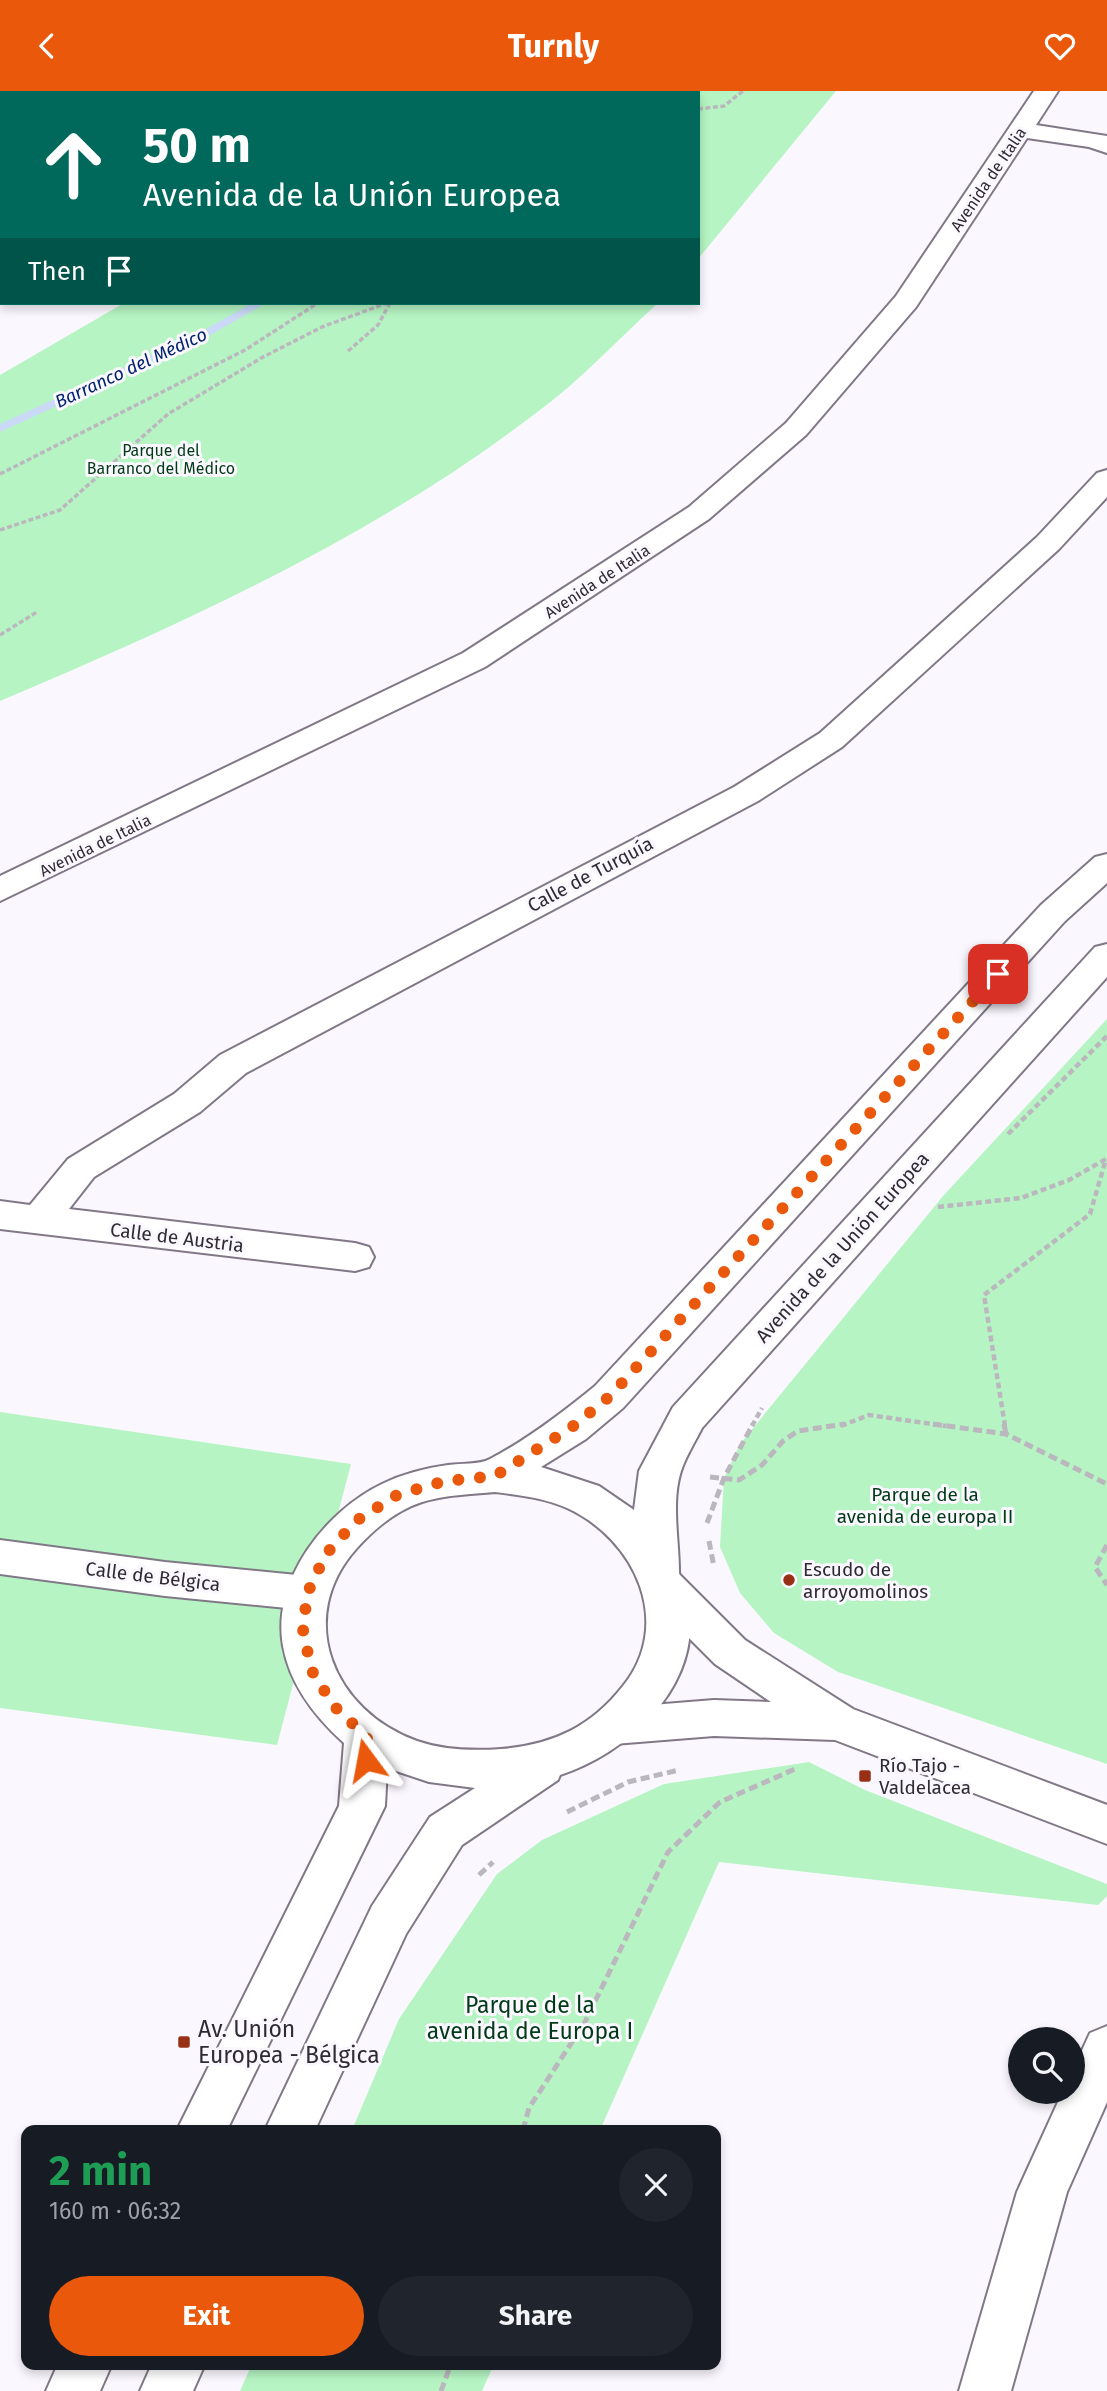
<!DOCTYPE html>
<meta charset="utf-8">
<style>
body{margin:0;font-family:"Fira Sans",sans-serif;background:#20242c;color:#f1f3f6;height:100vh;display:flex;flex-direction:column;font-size:26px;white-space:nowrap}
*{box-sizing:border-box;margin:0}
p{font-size:23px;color:#9ea1a6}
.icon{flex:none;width:38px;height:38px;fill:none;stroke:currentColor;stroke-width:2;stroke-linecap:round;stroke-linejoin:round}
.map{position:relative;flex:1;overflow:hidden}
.details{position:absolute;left:21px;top:2034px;width:700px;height:245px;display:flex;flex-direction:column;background:#171b24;border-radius:14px;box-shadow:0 4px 10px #0003}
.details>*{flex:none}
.banner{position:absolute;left:0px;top:0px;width:700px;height:214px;box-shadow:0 4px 10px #0003;background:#00695c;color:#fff;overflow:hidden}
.controls{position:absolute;left:1008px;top:1936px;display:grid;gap:14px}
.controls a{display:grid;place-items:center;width:77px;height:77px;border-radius:50%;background:#171b24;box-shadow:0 4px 10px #0003;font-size:35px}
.pin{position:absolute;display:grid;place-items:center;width:60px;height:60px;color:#fff;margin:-30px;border-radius:14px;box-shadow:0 4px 10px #0006}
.me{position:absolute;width:77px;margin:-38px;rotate:347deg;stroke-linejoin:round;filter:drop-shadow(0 0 5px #0008)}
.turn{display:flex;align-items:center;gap:24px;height:147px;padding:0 28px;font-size:32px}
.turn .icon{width:91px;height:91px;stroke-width:2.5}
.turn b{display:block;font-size:49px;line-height:60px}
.then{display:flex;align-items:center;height:66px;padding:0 28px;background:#0003;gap:14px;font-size:26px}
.round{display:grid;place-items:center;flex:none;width:74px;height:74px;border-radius:37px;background:#20242c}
.summary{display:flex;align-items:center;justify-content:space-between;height:119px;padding:0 28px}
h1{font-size:42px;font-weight:700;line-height:52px;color:#1e9e55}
.primary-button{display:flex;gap:14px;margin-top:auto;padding:14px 28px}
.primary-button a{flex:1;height:80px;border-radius:42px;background:#ea580c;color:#fff;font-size:28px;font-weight:700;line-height:80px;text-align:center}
.primary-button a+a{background:#20242c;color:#f1f3f6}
header{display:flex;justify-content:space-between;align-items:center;height:91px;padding:0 28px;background:#ea580c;color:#fff;font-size:32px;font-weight:700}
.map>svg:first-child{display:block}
.green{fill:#b6f5c3}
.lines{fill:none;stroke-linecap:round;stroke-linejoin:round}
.stream{fill:#c9d9f6;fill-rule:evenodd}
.minor-casing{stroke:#817887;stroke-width:4}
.major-casing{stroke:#817887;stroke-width:4}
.path-far2{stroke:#bbb7be;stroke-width:3.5;stroke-dasharray:5 2.5;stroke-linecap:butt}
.path-far1{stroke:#bbb7be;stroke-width:4.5;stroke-dasharray:6 3.5;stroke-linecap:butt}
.path{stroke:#bbb7be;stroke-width:5;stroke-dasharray:9 4.5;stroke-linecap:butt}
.minor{fill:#fff;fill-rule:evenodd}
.major{fill:#fff;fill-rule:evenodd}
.route{stroke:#ea580c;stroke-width:12;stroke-dasharray:0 21.6}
.poi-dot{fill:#983016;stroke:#fbf7fe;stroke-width:2.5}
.labels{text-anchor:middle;stroke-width:6;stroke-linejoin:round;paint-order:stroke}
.far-street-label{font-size:16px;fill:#2f2b32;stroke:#fbf7fe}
.far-park-label{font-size:16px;fill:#003a17;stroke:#fbf7fe}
.far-water-label{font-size:18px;font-style:italic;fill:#002370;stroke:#fbf7fe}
.street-label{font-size:19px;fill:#2f2b32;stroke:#fbf7fe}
.park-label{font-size:19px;fill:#003a17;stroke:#fbf7fe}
.poi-label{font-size:19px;fill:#2f2b32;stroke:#fbf7fe;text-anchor:start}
.near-park-label{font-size:23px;fill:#003a17;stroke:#fbf7fe}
.near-poi-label{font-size:23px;fill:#2f2b32;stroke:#fbf7fe;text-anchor:start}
</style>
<header><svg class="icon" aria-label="back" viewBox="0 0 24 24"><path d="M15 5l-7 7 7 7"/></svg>Turnly<svg class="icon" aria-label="heart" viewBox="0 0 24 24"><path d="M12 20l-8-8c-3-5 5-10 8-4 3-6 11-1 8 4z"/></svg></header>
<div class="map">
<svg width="1107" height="2300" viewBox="0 0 1107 2300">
<rect width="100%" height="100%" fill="#fbf7fe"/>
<g class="green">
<polygon points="411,0 836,0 698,168 698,2"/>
<path d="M 124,212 L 658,212 C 618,248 580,290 536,322 C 374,446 187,531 0,610 L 0,284 Z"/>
<polygon points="1107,928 1107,1673 838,1581 774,1542 740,1502 720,1456 724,1387 740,1353 943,1105"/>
<polygon points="0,1321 351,1373 277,1654 0,1617"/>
<polygon points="809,1671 865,1699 1107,1793 1107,1805 1098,1814 719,1771 600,2039 352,2039 399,1928 497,1783 542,1749 664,1693"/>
<polygon points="252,2273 494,2273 482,2300 240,2300"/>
</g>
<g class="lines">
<g class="stream">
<polygon points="557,0 568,0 556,2"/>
<polygon points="252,212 266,212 207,246 0,341 0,333 199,242"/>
</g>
<defs>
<g id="minor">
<polygon points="225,0 250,0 224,2"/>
<polygon points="1034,0 1058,0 1036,34 1107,45 1107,62 1089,56 1027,47 916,216 806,344 709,428 485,576 0,810 0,785 463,562 689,416 786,332 896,205"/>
<polygon points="0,175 2,175 0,192"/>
<polygon points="1107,379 1107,406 1059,458 842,656 758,710 246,982 200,1021 94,1086 69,1118 355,1152 369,1156 374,1166 369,1176 355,1180 0,1138 0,1110 30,1114 68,1068 174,1003 220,964 734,696 820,642 1037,446 1097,382"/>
<polygon points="0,1449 165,1471 307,1485 322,1490 328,1502 322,1514 307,1519 165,1505 0,1483"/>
<polygon points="664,1478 679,1483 745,1549 853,1618 1107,1714 1107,1753 835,1649 714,1645 614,1653 598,1648 592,1635 598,1622 614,1617 714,1609 771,1611 715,1573 649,1507 643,1495 649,1483"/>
<polygon points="1107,1935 1107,2011 1067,2101 1011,2300 959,2300 1017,2101 1063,2000 1073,2000 1073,1979 1090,1942"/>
</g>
<g id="major">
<path d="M 1107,763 L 1107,792 L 1065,830 L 623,1317 L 586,1348 L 541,1376 L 599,1395 L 634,1419 L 639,1380 L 673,1316 L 1095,856 L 1107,853 L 1107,886 L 702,1337 C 695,1351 686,1365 681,1380 C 671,1411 679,1449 679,1480 C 679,1494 690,1511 690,1526 C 694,1602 626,1662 560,1684 L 558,1689 L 462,1754 L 406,1843 L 315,2039 L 265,2039 L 372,1815 L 430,1726 L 475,1697 L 429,1691 L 387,1677 L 385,1715 L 227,2039 L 177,2039 L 339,1715 L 344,1652 C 315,1626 290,1594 283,1555 C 271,1489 326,1420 382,1393 C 402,1383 426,1377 448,1374 C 461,1372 479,1374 490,1368 C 528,1348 562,1322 595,1295 L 1041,814 L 1095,766 ZM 495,1401 C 519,1404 545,1407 567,1417 C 635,1448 674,1532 623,1595 C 591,1636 552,1654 501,1658 C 473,1660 443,1659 417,1650 C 333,1620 294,1527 357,1457 C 374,1438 397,1419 422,1411 C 445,1404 471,1403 495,1401 Z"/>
<polygon points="58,2273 112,2273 100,2300 46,2300"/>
<polygon points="152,2273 205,2273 193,2300 140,2300"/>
</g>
</defs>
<use href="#minor" class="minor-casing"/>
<use href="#major" class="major-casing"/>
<g class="path-far2">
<polyline points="687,0 695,0"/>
<polyline points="677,2 679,0"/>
<polyline points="698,18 724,15 743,0"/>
<polyline points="348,260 378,234 390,212"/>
<polyline points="0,383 245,259 318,212"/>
<polyline points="0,439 60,419 168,323 263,266 322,236 387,212"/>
<polyline points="0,544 37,521"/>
</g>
<g class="path-far1">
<polyline points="1008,1043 1107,945"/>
<polyline points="938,1116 1021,1107 1069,1089 1106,1068"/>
<polyline points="752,1335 762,1317"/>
<polyline points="841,1335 869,1324 946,1335"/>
<polyline points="1005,1335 984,1204 1090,1123 1106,1068"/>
</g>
<g class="path">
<polyline points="933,1333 1006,1343 1107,1393"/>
<polyline points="1004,1333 1006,1343"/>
<polyline points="710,1386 739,1389 762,1374 783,1350 798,1340 845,1333"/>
<polyline points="707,1432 724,1387 753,1333"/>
<polyline points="709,1450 714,1476"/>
<polyline points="1107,1454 1095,1476 1107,1494"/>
<polyline points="567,1721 628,1691 679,1679"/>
<polyline points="479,1784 493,1771"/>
<polyline points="523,2039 529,2017 585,1931 668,1761 720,1711 795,1678"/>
<polyline points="441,2300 451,2273"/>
</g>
<use href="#minor" class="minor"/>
<use href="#major" class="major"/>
</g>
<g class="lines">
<polyline class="route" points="366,1669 367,1646 334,1615 312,1580 303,1541 307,1503 326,1463 356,1430 397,1404 445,1390 495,1385 572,1336 609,1306 998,883"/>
</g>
<g class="poi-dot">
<circle cx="789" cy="1489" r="7"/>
<rect x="858" y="1678" width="14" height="14" rx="3.5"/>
<rect x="177" y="1944" width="14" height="14" rx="3.5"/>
</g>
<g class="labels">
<g class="far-street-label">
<text transform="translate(988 88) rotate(-56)" y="6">Avenida de Italia</text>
<text transform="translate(597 490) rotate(-33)" y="6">Avenida de Italia</text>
<text transform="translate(95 754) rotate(-26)" y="6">Avenida de Italia</text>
</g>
<g class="far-park-label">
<text x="161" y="365">Parque del<tspan x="161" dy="18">Barranco del Médico</tspan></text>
</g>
<g class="far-water-label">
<text transform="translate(131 277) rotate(-25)" y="6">Barranco del Médico</text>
</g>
<g class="street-label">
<text transform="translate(590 783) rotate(-28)" y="7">Calle de Turquía</text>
<text transform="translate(177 1146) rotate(7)" y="7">Calle de Austria</text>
<text transform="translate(842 1156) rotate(-48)" y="7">Avenida de la Unión Europea</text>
<text transform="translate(153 1485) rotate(7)" y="7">Calle de Bélgica</text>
</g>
<g class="park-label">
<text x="925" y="1410">Parque de la<tspan x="925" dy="22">avenida de europa II</tspan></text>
</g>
<g class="poi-label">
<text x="803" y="1485">Escudo de<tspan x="803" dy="22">arroyomolinos</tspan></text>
<text x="879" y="1681">Río Tajo -<tspan x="879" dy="22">Valdelacea</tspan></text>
</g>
<g class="near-park-label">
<text x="530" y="1922">Parque de la<tspan x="530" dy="26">avenida de Europa I</tspan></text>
</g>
<g class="near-poi-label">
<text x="198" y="1946">Av. Unión<tspan x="198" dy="26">Europea - Bélgica</tspan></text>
</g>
</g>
</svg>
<div class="controls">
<a><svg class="icon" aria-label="search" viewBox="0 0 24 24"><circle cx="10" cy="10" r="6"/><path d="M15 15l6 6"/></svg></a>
</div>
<div class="pin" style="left:998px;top:883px;background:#d93025"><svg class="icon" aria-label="arrive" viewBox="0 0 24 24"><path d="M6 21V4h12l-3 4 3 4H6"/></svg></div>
<svg class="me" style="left:366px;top:1669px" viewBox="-20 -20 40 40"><path d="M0-17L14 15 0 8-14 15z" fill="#ea580c" stroke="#fff" stroke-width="4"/></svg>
<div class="banner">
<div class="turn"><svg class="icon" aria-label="ahead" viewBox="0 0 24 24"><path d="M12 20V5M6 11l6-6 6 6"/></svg><div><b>50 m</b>Avenida de la Unión Europea</div></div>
<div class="then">Then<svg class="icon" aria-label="arrive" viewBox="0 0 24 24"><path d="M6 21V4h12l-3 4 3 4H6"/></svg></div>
</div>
<section class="details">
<div class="summary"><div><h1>2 min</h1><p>160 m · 06:32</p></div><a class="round"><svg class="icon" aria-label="close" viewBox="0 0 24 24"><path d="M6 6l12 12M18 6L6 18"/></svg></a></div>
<div class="primary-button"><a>Exit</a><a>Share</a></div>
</section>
</div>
